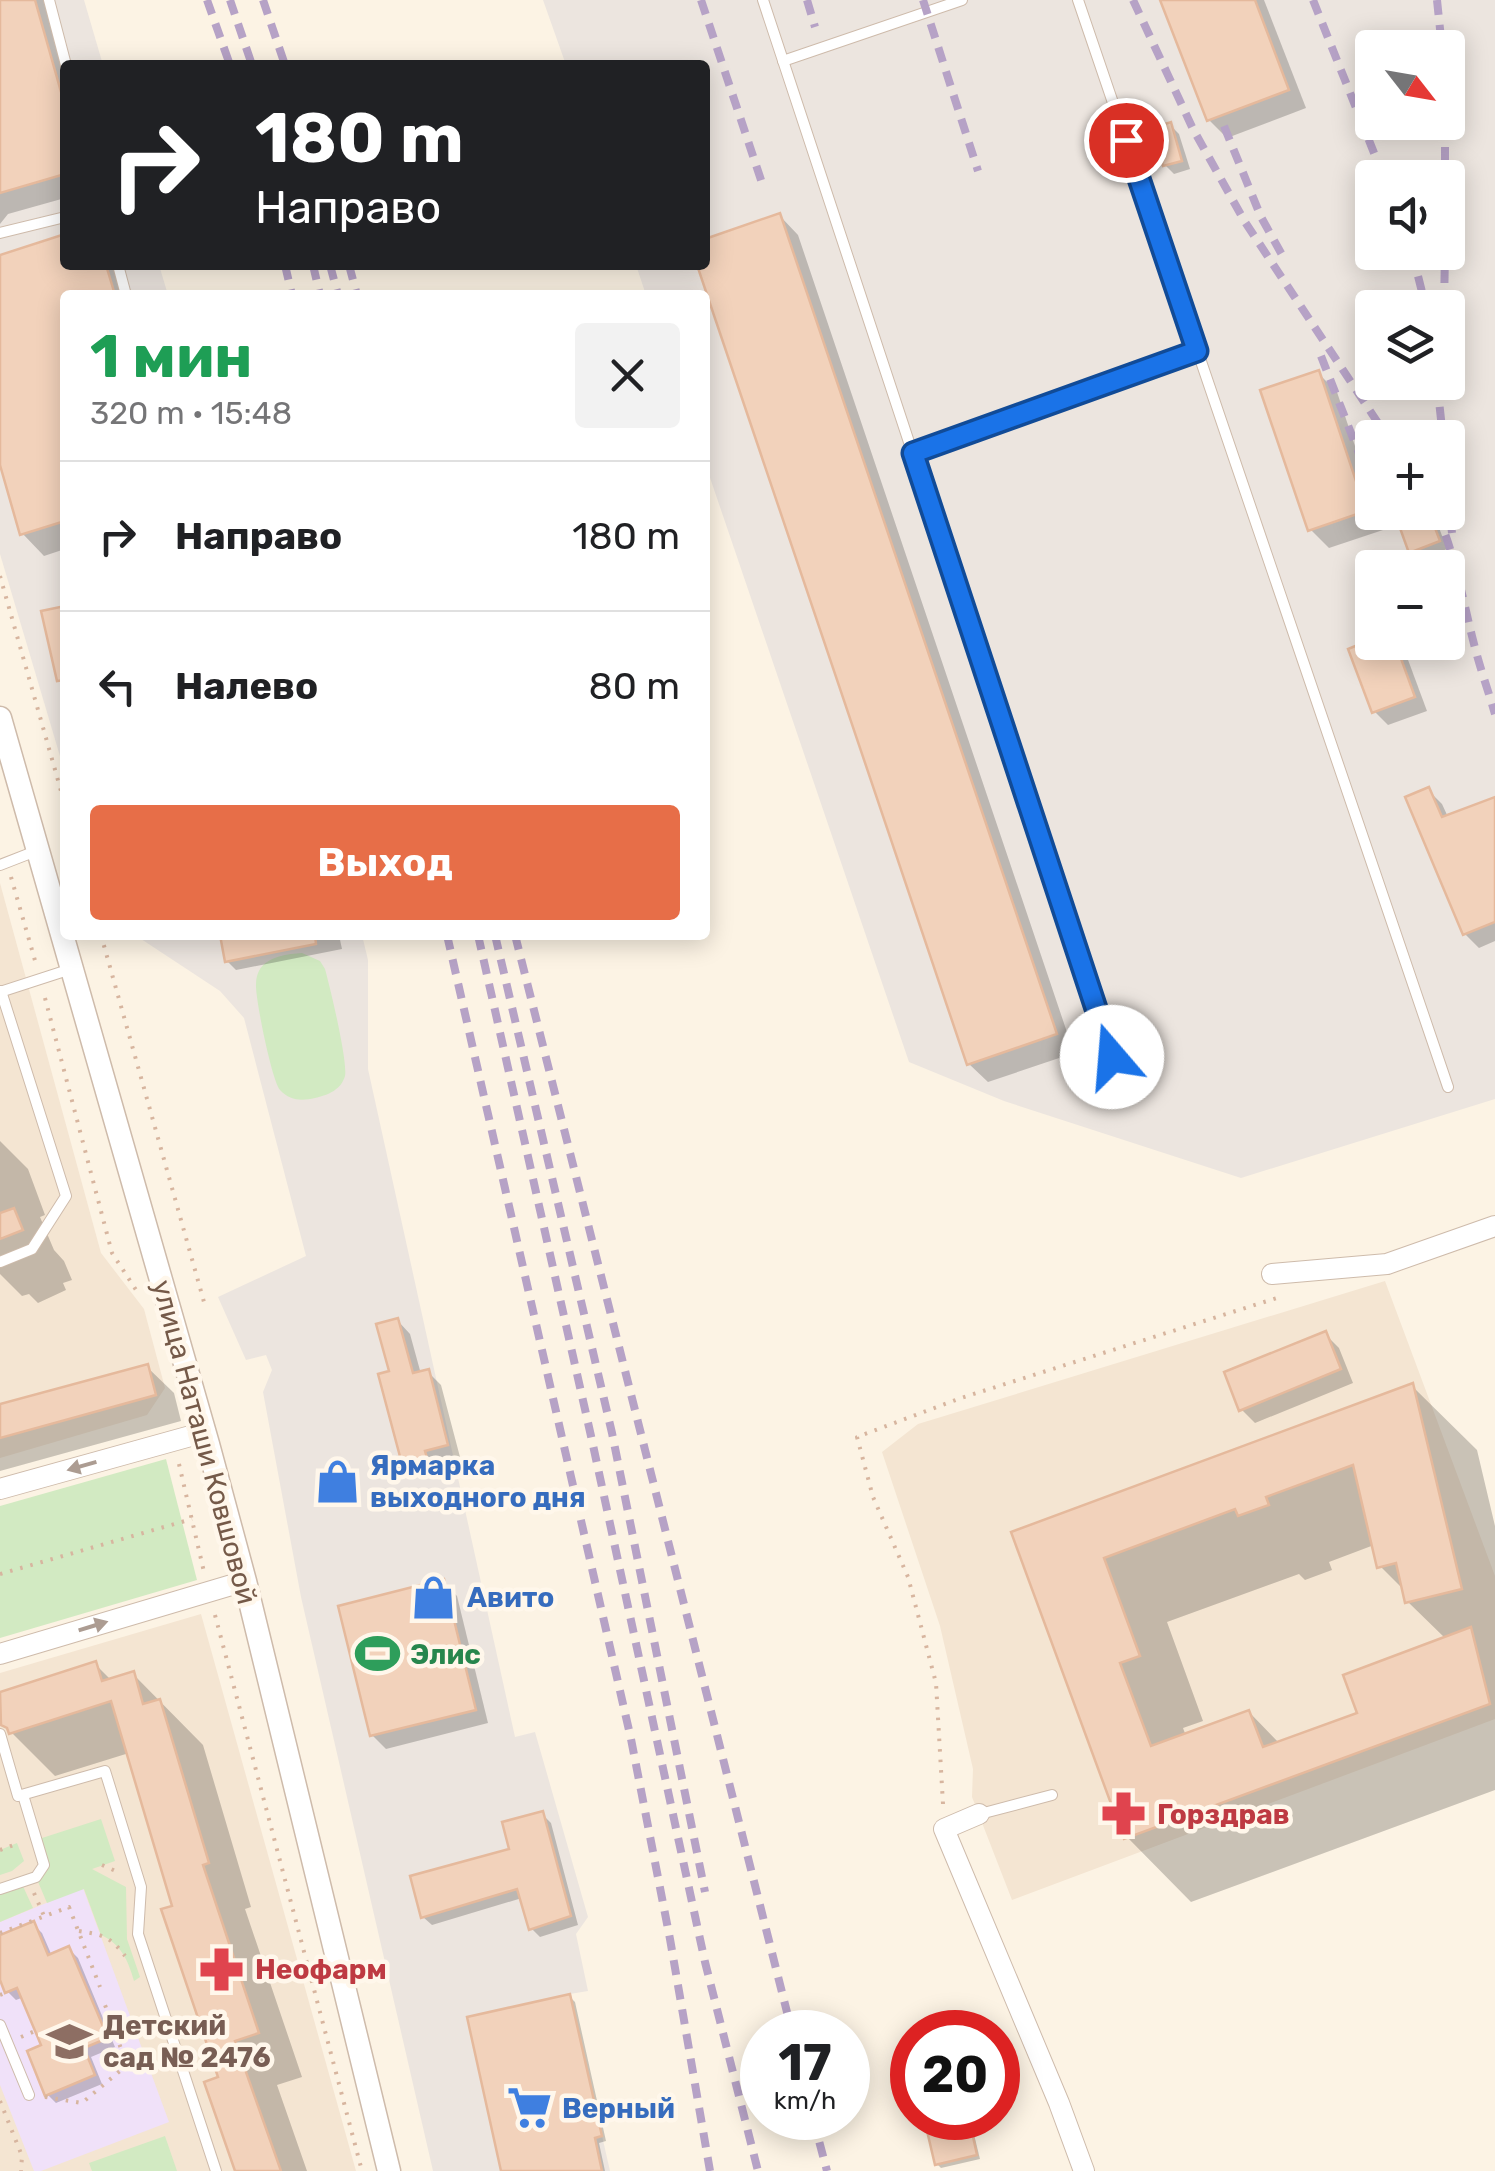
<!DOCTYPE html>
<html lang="ru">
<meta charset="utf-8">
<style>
body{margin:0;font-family:Rubik,sans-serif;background:#f2f2f2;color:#202124;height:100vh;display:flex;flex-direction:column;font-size:38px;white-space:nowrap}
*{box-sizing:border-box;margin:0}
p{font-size:32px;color:#757577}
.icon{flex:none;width:55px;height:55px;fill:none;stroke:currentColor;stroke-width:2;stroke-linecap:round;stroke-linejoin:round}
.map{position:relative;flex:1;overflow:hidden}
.details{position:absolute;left:60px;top:290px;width:650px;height:650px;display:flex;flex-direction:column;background:#fff;border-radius:10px;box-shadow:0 5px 25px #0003}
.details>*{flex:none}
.top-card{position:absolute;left:60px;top:60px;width:650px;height:210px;border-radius:10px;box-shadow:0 5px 25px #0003;background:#202124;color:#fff;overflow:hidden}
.needle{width:65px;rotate:121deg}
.fabs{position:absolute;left:1355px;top:30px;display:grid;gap:20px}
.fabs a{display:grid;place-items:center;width:110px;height:110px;border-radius:10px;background:#fff;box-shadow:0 5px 25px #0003;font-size:50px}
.speed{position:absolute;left:740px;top:2010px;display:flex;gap:20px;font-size:50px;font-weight:700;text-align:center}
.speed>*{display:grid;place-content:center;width:130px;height:130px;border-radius:50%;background:#fff;box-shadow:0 5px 25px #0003;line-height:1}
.speed small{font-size:25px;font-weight:400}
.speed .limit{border:15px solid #d22;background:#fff;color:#111}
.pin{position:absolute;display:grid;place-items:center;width:85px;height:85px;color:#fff;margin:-42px;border:5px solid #fff;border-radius:50%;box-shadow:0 2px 10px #0007}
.me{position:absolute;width:110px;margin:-55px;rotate:342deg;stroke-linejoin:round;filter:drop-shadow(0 0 8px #0008)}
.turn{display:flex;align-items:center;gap:35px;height:210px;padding:0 30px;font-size:45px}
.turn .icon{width:130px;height:130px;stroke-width:2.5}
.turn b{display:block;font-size:70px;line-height:85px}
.round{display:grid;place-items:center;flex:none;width:105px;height:105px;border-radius:10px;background:#f2f2f2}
.headline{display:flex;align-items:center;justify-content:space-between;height:170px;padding:0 30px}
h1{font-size:60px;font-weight:700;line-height:75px;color:#1e9e55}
.action{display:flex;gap:20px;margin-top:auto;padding:20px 30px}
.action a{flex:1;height:115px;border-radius:10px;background:#e76e48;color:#fff;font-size:40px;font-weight:700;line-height:115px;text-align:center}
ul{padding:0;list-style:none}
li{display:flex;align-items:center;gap:30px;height:150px;padding:0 30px;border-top:2px solid #e0e0e0}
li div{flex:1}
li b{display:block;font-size:38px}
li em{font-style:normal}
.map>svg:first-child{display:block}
.residential{fill:#f4e5d2}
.industrial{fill:#ece5df;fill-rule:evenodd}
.education{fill:#f0e1f9}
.green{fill:#d2eac2}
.shadow{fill:#0003;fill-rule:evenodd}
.building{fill:#f2d2bb;stroke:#e5b99c;stroke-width:2.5}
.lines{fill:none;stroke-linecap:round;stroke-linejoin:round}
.service-casing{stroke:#cebbab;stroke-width:12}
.minor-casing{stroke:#cebbab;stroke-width:22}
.tertiary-casing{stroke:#cebbab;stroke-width:25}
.path{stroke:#d7b59f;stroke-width:4;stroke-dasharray:2.5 8;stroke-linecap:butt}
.service{stroke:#fff;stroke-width:10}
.minor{stroke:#fff;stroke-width:20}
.tertiary{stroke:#fff;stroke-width:22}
.rail{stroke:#b6a2c6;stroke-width:8;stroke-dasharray:15 10;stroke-linecap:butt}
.oneway{fill:#ac9c92}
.route-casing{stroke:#114b97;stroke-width:25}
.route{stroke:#1a73e8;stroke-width:18}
.labels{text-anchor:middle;stroke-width:9;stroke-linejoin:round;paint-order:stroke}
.street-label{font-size:28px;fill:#755a49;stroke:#fff7eb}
.shop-label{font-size:28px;font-weight:bold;fill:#366cbe;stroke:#fff7eb;text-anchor:start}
.leisure-label{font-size:28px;font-weight:bold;fill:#27864d;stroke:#fff7eb;text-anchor:start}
.health-label{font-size:28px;font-weight:bold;fill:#be3a42;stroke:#fff7eb;text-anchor:start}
.education-label{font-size:28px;font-weight:bold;fill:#785e54;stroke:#fff7eb;text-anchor:start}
</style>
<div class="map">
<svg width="1495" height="2171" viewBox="0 0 1495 2171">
<rect width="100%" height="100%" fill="#fcf3e4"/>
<g class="residential">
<polygon points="0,883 101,1253 144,1309 165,1388 147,1415 0,1458"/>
<polygon points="1385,1281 1495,1576 1495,1719 1012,1900 972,1797 973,1769 940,1626 882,1452 918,1424"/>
<polygon points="201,1614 356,2171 0,2171 0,1673"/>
</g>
<g class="industrial">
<polygon points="0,0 84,0 103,65 65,65 65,265 159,265 168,295 65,295 65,773 0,554"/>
<path d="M 543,0 L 1495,0 L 1495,1099 L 1241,1178 L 1004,1101 L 909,1062 L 705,463 L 705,295 L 646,295 L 636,265 L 705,265 L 705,65 L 566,65 ZM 1372,48 L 1448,48 L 1448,122 L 1372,122 ZM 1372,178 L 1448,178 L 1448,252 L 1372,252 ZM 1372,308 L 1448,308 L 1448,382 L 1372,382 ZM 1372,438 L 1448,438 L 1448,512 L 1372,512 ZM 1372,568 L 1448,568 L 1448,642 L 1372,642 Z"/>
<polygon points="135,935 362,935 368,960 368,1069 515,1737 535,1732 588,1917 576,1934 588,1991 570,1994 610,2171 433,2171 301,1597 263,1392 272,1370 266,1355 246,1360 218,1297 306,1256 244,1018 220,991"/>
</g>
<polygon class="education" points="83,1888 169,2122 41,2171 34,2171 0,2085 0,1922"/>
<g class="green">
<path d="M 302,953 L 320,961 L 325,969 C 330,987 348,1062 345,1076 C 341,1090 328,1095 315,1098 C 302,1101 290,1101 280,1090 C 272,1081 255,998 256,984 C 256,979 257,974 260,969 C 269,956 288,954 302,953 Z"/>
<polygon points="166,1459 197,1580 0,1638 0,1506"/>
<path d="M 101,1819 L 115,1861 L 92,1869 L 126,1887 L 127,1939 L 140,1977 L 134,1981 C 128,1960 121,1944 101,1935 L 84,1889 L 47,1903 L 36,1877 L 44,1865 L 36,1837 L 42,1838 Z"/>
<polygon points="17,1843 24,1861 12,1871 0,1875 0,1850"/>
<polygon points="21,1882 33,1908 0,1922 0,1889"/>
<polygon points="165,2136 177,2171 92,2171 89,2163"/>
</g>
<g class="shadow">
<polygon points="0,0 47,0 65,65 65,198 8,214 0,224"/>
<polygon points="1163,0 1264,0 1306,108 1227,138 1209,120"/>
<polygon points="1170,125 1179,134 1190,169 1174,174 1165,165"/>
<polygon points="780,216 798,235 1074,1053 988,1082 969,1064 700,265 705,265 705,241"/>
<polygon points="65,236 65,265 121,265 129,295 65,295 65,549 44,556 22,533 0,456 0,257"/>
<polygon points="1318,373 1337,392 1372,497 1372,512 1378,512 1383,530 1329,548 1311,530"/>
<polygon points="1414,512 1430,512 1435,517 1447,549 1420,560 1412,551"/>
<polygon points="1372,642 1398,642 1404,649 1427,711 1388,725 1374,711"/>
<polygon points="1428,790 1442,804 1448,817 1495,800 1495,941 1479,948 1465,934 1409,798"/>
<polygon points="222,935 339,935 342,949 236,970 227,961"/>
<polygon points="0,1141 28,1169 45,1215 40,1217 54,1250 64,1261 72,1280 63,1283 66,1290 38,1303 29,1294 22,1296 0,1274"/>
<polygon points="398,1321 410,1334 421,1374 428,1372 441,1385 460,1457 436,1463 438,1470 417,1476 404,1463 392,1373"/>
<polygon points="1325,1334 1339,1348 1353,1383 1255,1423 1241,1409"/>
<polygon points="147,1367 174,1393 181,1421 0,1471 0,1406"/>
<path d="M 1412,1386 L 1477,1450 L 1495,1526 L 1495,1790 L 1191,1902 L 1127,1837 L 1014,1533 ZM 1374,1545 L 1380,1566 L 1406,1592 L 1408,1602 L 1446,1639 L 1360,1714 L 1280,1744 L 1249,1712 L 1186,1736 L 1183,1728 L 1203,1721 L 1167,1622 L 1299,1574 L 1305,1580 L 1332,1570 L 1329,1562 Z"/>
<polygon points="443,1582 457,1596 488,1723 386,1749 372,1735"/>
<polygon points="95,1664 112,1681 133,1674 203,1745 251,1907 245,1909 302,2077 277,2085 307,2171 237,2171 221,2079 175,1907 129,1753 55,1776 3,1724 0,1713 0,1694"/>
<polygon points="542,1814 551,1823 578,1925 540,1937 531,1928 522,1898 432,1925 423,1917 512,1851"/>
<polygon points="33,1924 42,1933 52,1956 69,1949 78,1958 115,2047 91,2057 102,2084 56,2103 47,2094 44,2047 24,1997 16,2000 7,1991 0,1974 0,1938"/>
<polygon points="569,1996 575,2002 606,2141 599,2143 605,2171 550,2171"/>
<polygon points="926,2118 970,2118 980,2159 941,2168 937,2164"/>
</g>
<g class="building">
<polygon points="0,0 35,0 65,106 65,174 0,193"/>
<polygon points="1160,0 1255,0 1289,90 1207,121"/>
<polygon points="1171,122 1182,161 1163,166 1152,128"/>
<polygon points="780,213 1057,1034 967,1065 697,265 705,265 705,239"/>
<polygon points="65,234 65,265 106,265 115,295 65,295 65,521 20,535 0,465 0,255"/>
<polygon points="1319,370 1366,511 1308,531 1260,390"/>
<polygon points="1407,512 1429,512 1440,541 1409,553 1396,517"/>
<polygon points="65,606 65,680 57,681 41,611"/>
<polygon points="1365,642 1395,642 1415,697 1372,713 1348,649"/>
<polygon points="1429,787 1442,817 1495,797 1495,922 1463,935 1405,797"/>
<polygon points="220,935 315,935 316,944 225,962"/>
<polygon points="14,1208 23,1230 0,1239 0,1213"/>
<polygon points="398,1318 413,1373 429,1369 448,1445 425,1451 427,1458 402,1464 378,1374 389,1371 376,1324"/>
<polygon points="1326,1331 1341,1369 1239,1411 1224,1372"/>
<polygon points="148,1364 156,1395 0,1438 0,1404"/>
<polygon points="1413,1383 1462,1589 1405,1603 1396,1563 1377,1568 1353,1465 1266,1497 1269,1505 1238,1516 1235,1509 1104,1558 1140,1656 1120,1663 1151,1746 1249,1710 1263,1747 1357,1713 1343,1675 1471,1627 1490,1704 1124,1839 1011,1532"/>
<polygon points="444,1579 476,1710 370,1736 338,1606"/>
<polygon points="96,1661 102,1681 134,1671 143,1704 160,1699 209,1863 203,1865 259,2033 235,2041 281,2171 235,2171 204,2082 218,2077 161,1909 172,1906 111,1701 9,1734 7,1728 1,1725 0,1692"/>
<polygon points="543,1811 571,1916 529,1930 517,1889 421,1918 410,1876 509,1849 502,1822"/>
<polygon points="34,1921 48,1955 69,1946 108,2038 84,2048 95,2075 45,2096 27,2051 41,2045 17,1988 5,1993 0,1980 0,1935"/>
<polygon points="570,1994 602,2136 595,2138 602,2171 501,2171 467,2017"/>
<polygon points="924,2118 969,2118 977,2155 935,2165"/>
</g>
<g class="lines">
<defs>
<g id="service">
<polyline points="49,0 66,65"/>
<polyline points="763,0 1112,1057"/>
<polyline points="1078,0 1448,1087"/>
<polyline points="783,61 962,0"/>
<polyline points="0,233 65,217"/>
<polyline points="118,265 126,295"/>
<polyline points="913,453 1197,351"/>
<polyline points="0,865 36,851"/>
<polyline points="0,992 71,969"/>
<polyline points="0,1262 32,1249 66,1196 1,991"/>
<polyline points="0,1734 18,1796 105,1771 141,1887 138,1934 216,2171"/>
<polyline points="980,1814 1052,1795"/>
<polyline points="0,1889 36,1877 44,1865 23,1795"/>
<polyline points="0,2025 29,2095"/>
</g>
<g id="minor">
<polyline points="1272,1274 1387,1264 1495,1226"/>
<polyline points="0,1489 205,1432"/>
<polyline points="0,1654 245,1581"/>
<polyline points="979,1814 944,1829 1059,2103 1084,2171"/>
</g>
<polyline id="tertiary" points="0,718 208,1444 245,1581 389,2171"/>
</defs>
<use href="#service" class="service-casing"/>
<use href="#minor" class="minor-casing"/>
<use href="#tertiary" class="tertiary-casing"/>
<g class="path">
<polyline points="0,576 65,805"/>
<polyline points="11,877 36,964"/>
<polyline points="101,935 204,1302"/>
<polyline points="45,998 112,1253 140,1296"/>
<polyline points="179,1464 204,1572"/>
<polyline points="0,1574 192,1519"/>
<polyline points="215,1615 362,2171"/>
<polyline points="943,1804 936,1683 908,1577 873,1497 857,1437 961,1398 1280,1297"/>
<polyline points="0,1850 19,1843"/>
<polyline points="102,1865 118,1872"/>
<polyline points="34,1893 44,1916"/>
<path d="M 79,1931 C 103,1935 110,1936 125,1956"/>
<polyline points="0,1933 69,1907 100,1987"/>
<polyline points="0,1995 5,1993"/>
<polyline points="21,2037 35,2031"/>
<polyline points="45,2097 82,2103 127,2065 105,2005"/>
<polyline points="0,2101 22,2156 21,2171"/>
</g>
<use href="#service" class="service"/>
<use href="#minor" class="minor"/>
<use href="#tertiary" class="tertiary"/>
<g class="rail">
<polyline points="207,0 230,65"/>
<polyline points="230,0 252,65"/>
<polyline points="263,0 285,65"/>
<polyline points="701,0 763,186"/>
<polyline points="807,0 815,27"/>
<polyline points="923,0 978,171"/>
<polyline points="1133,0 1193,129 1245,222 1388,438"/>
<polyline points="1313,0 1384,178"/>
<polyline points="1437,0 1442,48"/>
<polyline points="1445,122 1445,178"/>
<polyline points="1224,126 1261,217 1286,262"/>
<polyline points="1412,252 1426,308"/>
<polyline points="285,265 292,295"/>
<polyline points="313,265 320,295"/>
<polyline points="330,265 338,295"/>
<polyline points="349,265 357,295"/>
<polyline points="1444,308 1445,252"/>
<polyline points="1321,356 1372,487"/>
<polyline points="1437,382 1443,438"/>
<polyline points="1448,497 1452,533"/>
<path d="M 1436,512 C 1455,553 1462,597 1473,640 C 1479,665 1488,690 1495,714"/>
<polyline points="447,935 631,1739 670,1939 710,2171"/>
<polyline points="478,935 591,1436 705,1962 758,2171"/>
<polyline points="495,935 612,1433 705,1892"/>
<polyline points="515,935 792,2032"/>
<polyline points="813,2118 827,2171"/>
</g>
</g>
<defs><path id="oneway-solid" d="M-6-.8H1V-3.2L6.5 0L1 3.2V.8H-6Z" transform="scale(2.5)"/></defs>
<g class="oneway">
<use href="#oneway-solid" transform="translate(82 1466) rotate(164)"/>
<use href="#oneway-solid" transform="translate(93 1626) rotate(-17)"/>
</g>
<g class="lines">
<defs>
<polyline id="route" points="1112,1057 913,453 1197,351 1126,140"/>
</defs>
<use href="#route" class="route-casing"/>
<use href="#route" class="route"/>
</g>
<defs>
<symbol id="shop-bare" viewBox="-9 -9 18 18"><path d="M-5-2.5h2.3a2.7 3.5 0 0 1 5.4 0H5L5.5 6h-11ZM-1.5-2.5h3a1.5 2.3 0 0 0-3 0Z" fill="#3f7fe0" stroke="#fff7eb" stroke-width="2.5" paint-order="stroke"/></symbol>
<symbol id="stadium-bare" viewBox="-9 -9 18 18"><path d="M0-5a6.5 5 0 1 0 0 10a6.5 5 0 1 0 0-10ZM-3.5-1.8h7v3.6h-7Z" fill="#2e9e5b" stroke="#fff7eb" stroke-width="2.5" paint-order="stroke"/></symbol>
<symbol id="pharmacy-bare" viewBox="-9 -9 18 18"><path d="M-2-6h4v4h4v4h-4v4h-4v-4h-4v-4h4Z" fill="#e0444e" stroke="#fff7eb" stroke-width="2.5" paint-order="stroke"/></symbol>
<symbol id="school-bare" viewBox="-9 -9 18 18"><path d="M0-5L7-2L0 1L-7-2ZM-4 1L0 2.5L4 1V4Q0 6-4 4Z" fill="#8d6e63" stroke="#fff7eb" stroke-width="2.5" paint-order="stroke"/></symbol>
<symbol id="supermarket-bare" viewBox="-9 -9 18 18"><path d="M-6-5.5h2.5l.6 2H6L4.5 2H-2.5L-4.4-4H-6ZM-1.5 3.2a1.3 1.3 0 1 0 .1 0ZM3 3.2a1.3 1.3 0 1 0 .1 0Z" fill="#3f7fe0" stroke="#fff7eb" stroke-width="2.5" paint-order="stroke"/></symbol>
</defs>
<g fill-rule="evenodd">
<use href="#shop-bare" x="306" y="1450" width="63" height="63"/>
<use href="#shop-bare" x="402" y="1566" width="63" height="63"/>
<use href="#stadium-bare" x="346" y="1622" width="63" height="63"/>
<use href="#pharmacy-bare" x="1092" y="1782" width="63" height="63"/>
<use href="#pharmacy-bare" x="190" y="1938" width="63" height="63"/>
<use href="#school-bare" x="38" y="2010" width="63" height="63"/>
<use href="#supermarket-bare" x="498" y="2076" width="63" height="63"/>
</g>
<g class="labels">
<g class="street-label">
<text transform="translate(205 1442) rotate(75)" y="10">улица Наташи Ковшовой</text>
</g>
<g class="shop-label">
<text x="370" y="1475">Ярмарка<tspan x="370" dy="32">выходного дня</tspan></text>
<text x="467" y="1607">Авито</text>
<text x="562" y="2118">Верный</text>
</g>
<g class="leisure-label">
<text x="410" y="1664">Элис</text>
</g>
<g class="health-label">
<text x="1157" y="1824">Горздрав</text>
<text x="255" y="1979">Неофарм</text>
</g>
<g class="education-label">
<text x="103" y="2035">Детский<tspan x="103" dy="32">сад № 2476</tspan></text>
</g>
</g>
</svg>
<div class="fabs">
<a><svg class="needle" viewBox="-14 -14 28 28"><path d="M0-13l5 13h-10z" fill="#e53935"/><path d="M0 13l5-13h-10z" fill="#757577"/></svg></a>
<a><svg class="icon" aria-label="sound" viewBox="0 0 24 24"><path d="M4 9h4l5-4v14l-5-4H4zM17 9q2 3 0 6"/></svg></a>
<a><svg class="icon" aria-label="layers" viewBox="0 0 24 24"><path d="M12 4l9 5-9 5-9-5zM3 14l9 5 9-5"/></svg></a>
<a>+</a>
<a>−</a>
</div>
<div class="speed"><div>17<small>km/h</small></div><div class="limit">20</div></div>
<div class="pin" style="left:1126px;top:140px;background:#d93025"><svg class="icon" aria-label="arrive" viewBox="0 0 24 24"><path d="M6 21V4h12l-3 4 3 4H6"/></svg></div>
<svg class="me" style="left:1112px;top:1057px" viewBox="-20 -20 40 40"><circle r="19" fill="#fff"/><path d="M0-13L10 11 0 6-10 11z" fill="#1a73e8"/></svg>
<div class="top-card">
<div class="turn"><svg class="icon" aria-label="right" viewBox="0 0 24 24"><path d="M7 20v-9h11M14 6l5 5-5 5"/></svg><div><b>180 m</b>Направо</div></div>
</div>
<section class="details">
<div class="headline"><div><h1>1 мин</h1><p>320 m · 15:48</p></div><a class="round"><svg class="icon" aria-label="close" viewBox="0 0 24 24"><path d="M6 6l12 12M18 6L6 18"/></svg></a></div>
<ul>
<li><svg class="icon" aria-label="right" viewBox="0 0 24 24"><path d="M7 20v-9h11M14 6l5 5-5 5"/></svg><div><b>Направо</b></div><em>180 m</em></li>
<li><svg class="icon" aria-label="left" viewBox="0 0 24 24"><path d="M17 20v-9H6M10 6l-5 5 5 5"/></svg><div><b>Налево</b></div><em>80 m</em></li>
</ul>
<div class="action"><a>Выход</a></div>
</section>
</div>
